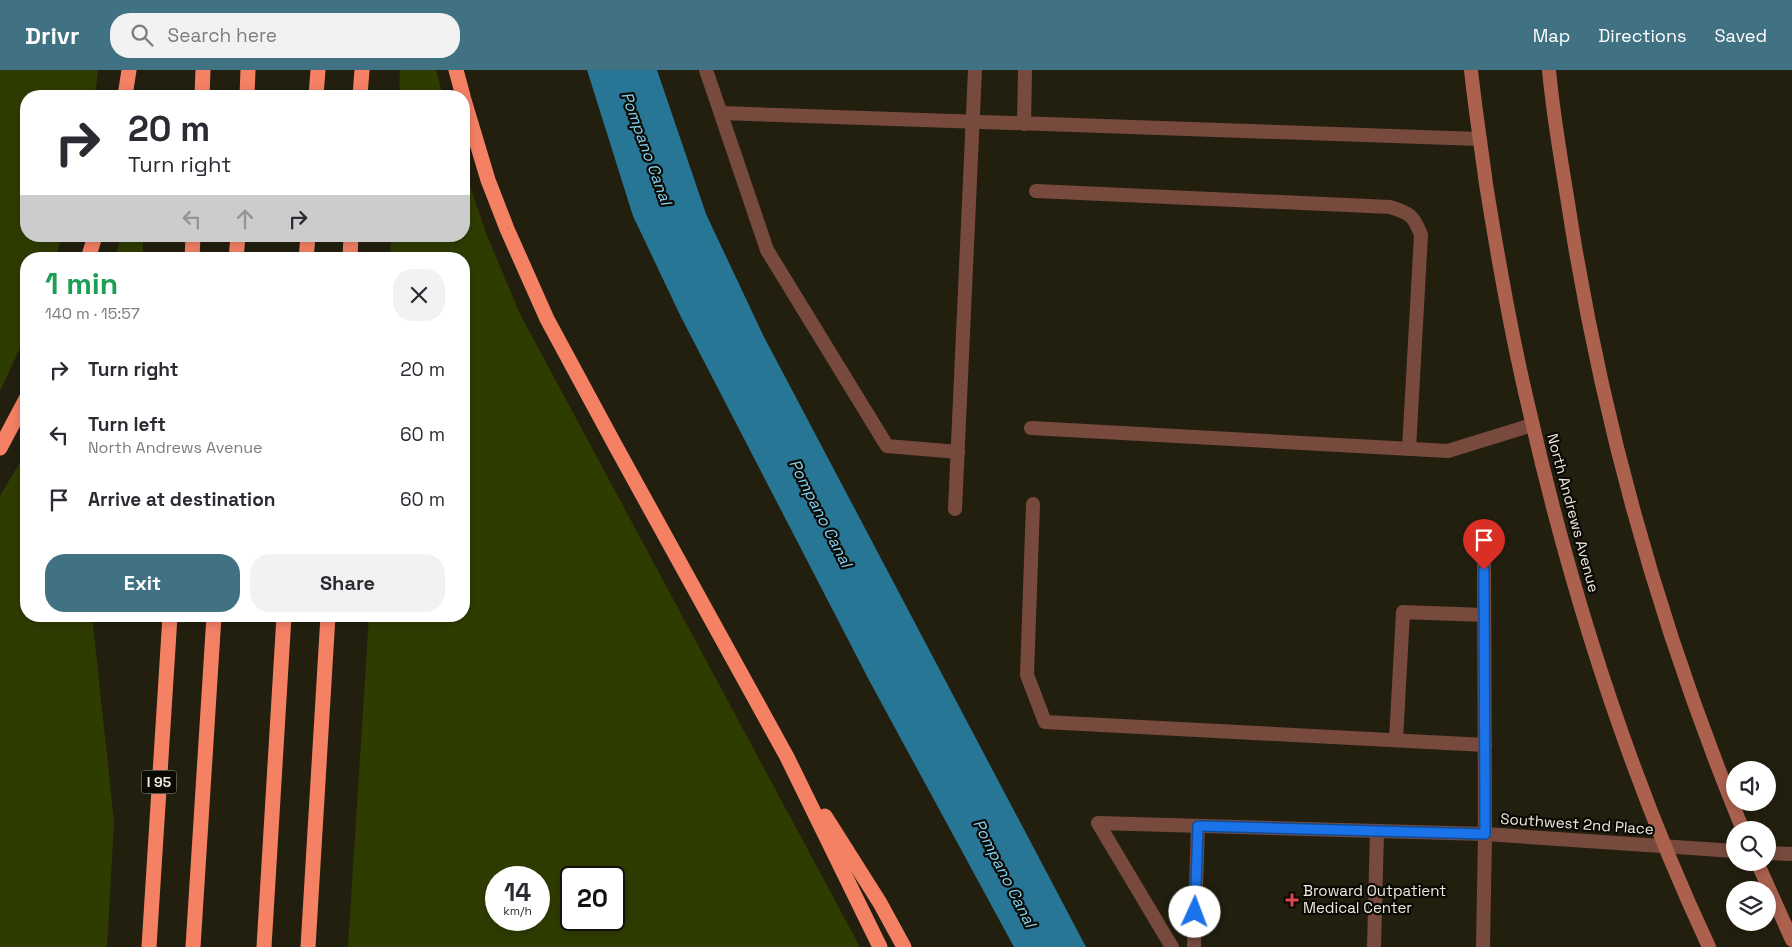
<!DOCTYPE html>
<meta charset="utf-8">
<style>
body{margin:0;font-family:"Space Grotesk",sans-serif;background:#f2f2f3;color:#2b2b33;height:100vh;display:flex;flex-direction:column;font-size:19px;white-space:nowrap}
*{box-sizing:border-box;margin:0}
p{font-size:16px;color:#7c7c81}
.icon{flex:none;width:28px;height:28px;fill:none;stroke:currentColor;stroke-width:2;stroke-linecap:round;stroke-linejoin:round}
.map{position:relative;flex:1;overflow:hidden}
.sheet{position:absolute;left:20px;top:182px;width:450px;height:370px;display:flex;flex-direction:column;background:#fff;border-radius:20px;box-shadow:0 2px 8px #0003}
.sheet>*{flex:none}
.top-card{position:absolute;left:20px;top:20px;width:450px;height:152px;border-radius:20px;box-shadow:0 2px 8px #0003;background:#fff;color:#2b2b33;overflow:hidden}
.controls{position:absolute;left:1726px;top:691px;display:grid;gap:10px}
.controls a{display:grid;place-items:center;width:50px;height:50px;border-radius:50%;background:#fff;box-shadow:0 2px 8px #0003;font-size:25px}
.speed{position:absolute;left:485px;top:796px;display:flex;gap:10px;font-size:25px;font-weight:700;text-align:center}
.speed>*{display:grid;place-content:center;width:65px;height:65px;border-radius:50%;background:#fff;box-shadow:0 2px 8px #0003;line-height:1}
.speed small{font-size:12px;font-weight:400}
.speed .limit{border:2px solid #111;border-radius:8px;background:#fff;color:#111}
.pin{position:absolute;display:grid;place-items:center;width:42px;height:42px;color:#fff;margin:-51px -21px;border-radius:50% 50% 50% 0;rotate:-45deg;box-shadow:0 0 5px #0007}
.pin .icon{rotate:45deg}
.me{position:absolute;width:55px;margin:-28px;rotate:2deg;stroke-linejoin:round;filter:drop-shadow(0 0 4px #0008)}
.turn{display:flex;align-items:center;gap:18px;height:105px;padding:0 25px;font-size:22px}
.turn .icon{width:65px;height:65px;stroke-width:2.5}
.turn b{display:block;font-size:35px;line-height:42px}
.lanes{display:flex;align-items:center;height:48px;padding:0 25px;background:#0003;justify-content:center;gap:25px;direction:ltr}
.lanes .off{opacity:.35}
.round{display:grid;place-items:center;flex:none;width:52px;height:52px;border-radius:20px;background:#f2f2f3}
.overview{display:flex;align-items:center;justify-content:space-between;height:85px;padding:0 25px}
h1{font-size:30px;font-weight:700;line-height:38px;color:#1e9e55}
.primary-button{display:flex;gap:10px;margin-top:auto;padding:10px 25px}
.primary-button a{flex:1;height:58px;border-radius:20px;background:#407283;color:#fff;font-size:20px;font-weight:700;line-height:58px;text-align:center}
.primary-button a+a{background:#f2f2f3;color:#2b2b33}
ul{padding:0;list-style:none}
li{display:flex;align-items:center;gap:15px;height:65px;padding:0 25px}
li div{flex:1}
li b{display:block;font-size:19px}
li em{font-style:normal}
header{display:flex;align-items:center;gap:30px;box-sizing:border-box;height:70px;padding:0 25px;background:#407283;color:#fff}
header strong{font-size:24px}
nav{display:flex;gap:28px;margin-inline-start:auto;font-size:18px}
.search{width:350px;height:45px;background:#f2f2f3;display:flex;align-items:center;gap:12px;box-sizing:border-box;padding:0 18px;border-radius:20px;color:#7c7c81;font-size:19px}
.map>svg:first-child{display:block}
.green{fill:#2f3c00;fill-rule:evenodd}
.water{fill:#277695}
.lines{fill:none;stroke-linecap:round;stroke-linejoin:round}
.service{stroke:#784a3e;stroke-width:14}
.minor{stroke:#784a3e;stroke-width:14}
.secondary{stroke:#ab614e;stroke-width:14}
.motorway{stroke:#f58165;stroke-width:15}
.route-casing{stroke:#114b97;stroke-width:12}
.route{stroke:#1a73e8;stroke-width:9}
.health-dot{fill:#e0444e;stroke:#0a0904;stroke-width:2}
.labels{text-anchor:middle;stroke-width:4.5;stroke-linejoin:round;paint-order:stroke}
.shield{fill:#0a0904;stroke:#a9a79e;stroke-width:1}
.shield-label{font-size:14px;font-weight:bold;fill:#edebe0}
.street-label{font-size:15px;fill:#edebe0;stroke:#0a0904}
.poi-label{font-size:15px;fill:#edebe0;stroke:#0a0904;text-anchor:start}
.water-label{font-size:16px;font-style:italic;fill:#83d5f9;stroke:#0a0904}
</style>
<header>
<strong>Drivr</strong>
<div class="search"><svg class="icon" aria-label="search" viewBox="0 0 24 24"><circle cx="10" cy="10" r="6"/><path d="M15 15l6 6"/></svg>Search here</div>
<nav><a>Map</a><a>Directions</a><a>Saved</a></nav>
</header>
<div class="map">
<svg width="1792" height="877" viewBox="0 0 1792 877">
<rect width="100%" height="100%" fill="#231f0f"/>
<g class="green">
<polygon points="0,0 98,0 95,26 26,26 26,166 62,166 55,189 26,189 26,265 0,321"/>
<polygon points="400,0 436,0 443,26 399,26"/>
<path d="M 464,98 L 486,163 L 520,244 L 860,877 L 348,877 L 369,546 L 464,546 L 464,189 L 390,189 L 391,166 L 464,166 ZM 496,808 L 539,808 L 539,850 L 496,850 ZM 571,808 L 614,808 L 614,850 L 571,850 Z"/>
<polygon points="121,166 143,166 143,189 115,189"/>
<polygon points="26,382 26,546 92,546 114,751 107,877 0,877 0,426"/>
</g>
<polygon class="water" points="587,0 657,0 706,144 763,265 1086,877 1014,877 870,612 681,247 633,146"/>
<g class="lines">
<g class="service">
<polyline points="706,0 767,180 887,376 958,382"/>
<polyline points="721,43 1480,69"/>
<polyline points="1024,54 1025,0"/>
<path d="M 1036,121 L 1390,137 C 1410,143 1414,146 1421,165 L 1409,379"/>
<polyline points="1031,358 1448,381 1532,355"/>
<polyline points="1033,434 1027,605 1045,652 1485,675"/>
<polyline points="955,439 975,0"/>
<polyline points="1396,670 1403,542 1484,545"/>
<polyline points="1172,877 1098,753 1485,764"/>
<polyline points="1194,877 1198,756"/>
<polyline points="1374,877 1377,761"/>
</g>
<g class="minor">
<polyline points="1485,764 1735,781"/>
<polyline points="1768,783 1792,784"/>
<polyline points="1483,877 1485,764 1484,485"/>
</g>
<g class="secondary">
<path d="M 1471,0 C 1475,38 1481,76 1486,114 C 1498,189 1511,264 1529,339 C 1571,523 1629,706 1709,877"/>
<path d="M 1549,0 C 1553,45 1561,89 1568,133 C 1601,348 1660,559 1743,760"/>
<polyline points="1757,792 1792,870"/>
</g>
<g class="motorway">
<polyline points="456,0 463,26"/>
<polyline points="125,26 129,0"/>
<polyline points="202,26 203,0"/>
<polyline points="247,26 248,0"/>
<polyline points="316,26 318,0"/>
<polyline points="360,26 362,0"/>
<polyline points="464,30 488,110 507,159 547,249 615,375 787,687 880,877"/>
<polyline points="88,189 95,166"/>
<polyline points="192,189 193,166"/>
<polyline points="236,189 238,166"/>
<polyline points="306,189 308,166"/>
<polyline points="350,189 351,166"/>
<polyline points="0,378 26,329"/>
<polyline points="825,746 880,833 904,877"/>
<polyline points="149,877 170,546"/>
<polyline points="193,877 214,546"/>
<polyline points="264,877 284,546"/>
<polyline points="308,877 328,546"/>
</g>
</g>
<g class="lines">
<defs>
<polyline id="route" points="1195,842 1198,756 1485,764 1484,500"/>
</defs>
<use href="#route" class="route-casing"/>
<use href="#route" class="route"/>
</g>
<path class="health-dot" d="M1289.5 822.5h5v5h5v5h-5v5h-5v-5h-5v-5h5z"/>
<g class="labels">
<rect class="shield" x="141.5" y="700.5" width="35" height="23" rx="4"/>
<g class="shield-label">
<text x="159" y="717">I 95</text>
</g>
<g class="street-label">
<text transform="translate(1573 443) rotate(75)" y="5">North Andrews Avenue</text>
<text transform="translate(1577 754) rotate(4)" y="5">Southwest 2nd Place</text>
</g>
<g class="poi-label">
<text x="1303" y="826">Broward Outpatient<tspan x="1303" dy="17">Medical Center</tspan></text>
</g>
<g class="water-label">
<text transform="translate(647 78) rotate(70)" y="6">Pompano Canal</text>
<text transform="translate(821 443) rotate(63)" y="6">Pompano Canal</text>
<text transform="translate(1005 803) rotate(63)" y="6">Pompano Canal</text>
</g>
</g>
</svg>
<div class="controls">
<a><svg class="icon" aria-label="sound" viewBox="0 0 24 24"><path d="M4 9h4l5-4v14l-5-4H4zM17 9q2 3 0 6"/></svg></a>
<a><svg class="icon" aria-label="search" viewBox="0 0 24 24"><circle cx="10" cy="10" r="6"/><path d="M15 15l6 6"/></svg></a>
<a><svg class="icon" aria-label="layers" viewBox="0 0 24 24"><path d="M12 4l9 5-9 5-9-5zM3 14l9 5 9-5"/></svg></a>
</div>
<div class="speed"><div>14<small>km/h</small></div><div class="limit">20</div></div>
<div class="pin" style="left:1484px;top:500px;background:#d93025"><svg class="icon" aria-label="arrive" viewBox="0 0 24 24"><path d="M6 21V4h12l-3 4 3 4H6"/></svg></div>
<svg class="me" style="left:1195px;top:842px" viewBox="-20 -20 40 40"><circle r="19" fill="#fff"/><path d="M0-13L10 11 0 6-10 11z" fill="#1a73e8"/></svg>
<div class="top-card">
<div class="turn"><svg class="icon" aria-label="right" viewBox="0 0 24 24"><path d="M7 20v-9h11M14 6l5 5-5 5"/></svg><div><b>20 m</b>Turn right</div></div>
<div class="lanes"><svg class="icon off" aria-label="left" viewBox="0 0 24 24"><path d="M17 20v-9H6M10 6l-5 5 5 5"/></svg><svg class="icon off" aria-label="ahead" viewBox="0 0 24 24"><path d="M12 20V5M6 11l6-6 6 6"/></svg><svg class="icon" aria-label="right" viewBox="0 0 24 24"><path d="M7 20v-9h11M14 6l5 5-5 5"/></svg></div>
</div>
<section class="sheet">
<div class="overview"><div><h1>1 min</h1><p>140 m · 15:57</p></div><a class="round"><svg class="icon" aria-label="close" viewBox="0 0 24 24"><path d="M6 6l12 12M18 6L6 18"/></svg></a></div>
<ul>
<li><svg class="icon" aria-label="right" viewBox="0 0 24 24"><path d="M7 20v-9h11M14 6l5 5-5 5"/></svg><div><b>Turn right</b></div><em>20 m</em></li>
<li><svg class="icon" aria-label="left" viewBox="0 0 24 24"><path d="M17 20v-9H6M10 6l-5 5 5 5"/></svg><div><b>Turn left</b><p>North Andrews Avenue</p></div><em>60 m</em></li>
<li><svg class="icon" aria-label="arrive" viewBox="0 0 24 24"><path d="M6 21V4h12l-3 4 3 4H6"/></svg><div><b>Arrive at destination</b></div><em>60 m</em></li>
</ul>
<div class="primary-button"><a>Exit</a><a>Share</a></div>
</section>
</div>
